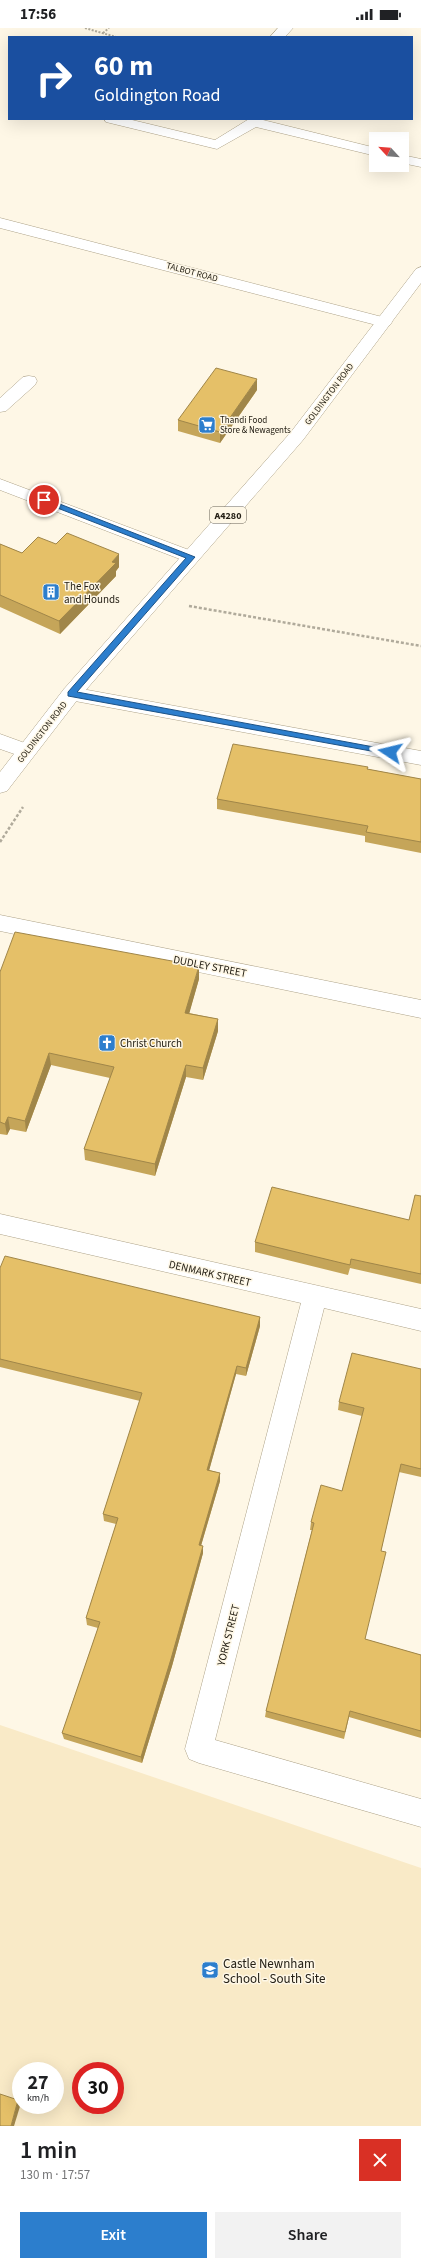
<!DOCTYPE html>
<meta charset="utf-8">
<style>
body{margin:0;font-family:"Source Sans 3",sans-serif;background:#f2f2f2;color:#202124;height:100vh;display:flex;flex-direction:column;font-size:15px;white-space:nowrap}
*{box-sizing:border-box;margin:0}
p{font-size:13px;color:#757577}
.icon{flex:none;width:22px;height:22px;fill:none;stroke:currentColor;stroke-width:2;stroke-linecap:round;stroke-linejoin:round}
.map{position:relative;height:2098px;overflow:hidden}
.sheet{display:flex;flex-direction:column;background:#fff;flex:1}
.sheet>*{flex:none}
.guide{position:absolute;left:8px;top:8px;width:405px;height:84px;border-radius:0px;box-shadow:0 4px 16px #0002;background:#1a4fa0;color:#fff;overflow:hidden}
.needle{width:26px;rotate:296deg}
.buttons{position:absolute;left:369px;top:104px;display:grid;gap:8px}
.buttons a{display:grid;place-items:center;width:40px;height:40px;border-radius:0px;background:#fff;box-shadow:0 4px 16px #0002;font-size:20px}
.speed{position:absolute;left:12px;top:2034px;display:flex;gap:8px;font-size:20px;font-weight:700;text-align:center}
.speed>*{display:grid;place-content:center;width:52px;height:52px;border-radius:50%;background:#fff;box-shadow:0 4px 16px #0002;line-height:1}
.speed small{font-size:10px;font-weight:400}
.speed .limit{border:6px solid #d22;background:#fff;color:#111}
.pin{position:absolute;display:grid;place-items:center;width:34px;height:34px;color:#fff;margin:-17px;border:2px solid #fff;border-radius:50%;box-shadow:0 1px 4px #0007}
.me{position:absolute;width:44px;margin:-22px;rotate:280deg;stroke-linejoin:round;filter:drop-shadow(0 0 3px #0008)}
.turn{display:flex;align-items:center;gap:14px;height:84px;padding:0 20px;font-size:18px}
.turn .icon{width:52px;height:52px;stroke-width:2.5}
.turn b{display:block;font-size:28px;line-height:34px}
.round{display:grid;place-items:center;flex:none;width:42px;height:42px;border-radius:0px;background:#f2f2f2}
.summary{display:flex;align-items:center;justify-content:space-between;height:68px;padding:0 20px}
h1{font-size:24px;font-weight:600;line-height:30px}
.primary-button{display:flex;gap:8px;margin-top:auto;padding:8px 20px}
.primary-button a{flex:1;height:46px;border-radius:0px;background:#2c7ecd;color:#fff;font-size:16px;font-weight:600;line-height:46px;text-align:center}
.primary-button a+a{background:#f2f2f2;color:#202124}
.status{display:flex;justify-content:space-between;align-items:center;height:28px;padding:0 20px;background:#fff;direction:ltr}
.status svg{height:11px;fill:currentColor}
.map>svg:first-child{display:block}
.built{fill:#f9eac7;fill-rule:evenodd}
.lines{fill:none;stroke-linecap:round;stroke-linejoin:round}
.minor-casing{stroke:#ada288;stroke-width:1}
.major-casing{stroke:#ada288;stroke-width:1}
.path-far1{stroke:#b0aa9b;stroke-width:2;stroke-dasharray:2 1.5;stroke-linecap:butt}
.path{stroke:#b0aa9b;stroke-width:2.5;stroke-dasharray:3 2;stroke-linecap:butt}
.minor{fill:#fff;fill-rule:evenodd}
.major{fill:#fff;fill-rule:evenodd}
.wall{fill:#c5a559}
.shaded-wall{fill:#a08649}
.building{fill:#e5c068;stroke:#a08649}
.route{fill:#2c7ecd;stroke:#1d5285}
.labels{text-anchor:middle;stroke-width:3;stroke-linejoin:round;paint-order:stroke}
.far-street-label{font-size:9px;fill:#252016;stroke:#fef7e6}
.far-poi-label{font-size:9px;fill:#252016;stroke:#fef7e6;text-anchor:start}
.shield{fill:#fef7e6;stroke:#666054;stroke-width:1}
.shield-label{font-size:10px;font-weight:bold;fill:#252016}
.poi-label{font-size:11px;fill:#252016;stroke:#fef7e6;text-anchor:start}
.street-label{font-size:11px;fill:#252016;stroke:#fef7e6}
.near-poi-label{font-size:13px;fill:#252016;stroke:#fef7e6;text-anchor:start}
</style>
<div class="status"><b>17:56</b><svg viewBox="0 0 49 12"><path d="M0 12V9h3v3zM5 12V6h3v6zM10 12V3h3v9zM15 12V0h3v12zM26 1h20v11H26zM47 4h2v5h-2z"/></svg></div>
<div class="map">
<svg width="421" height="2098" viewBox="0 0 421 2098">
<rect width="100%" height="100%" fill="#fef7e6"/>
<path class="built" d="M 0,1697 L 421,1840 L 421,2098 L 0,2098 ZM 21,2043 L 55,2043 L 55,2077 L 21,2077 ZM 81,2043 L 115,2043 L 115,2077 L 81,2077 Z"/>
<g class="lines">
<defs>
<g id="minor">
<polygon points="278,0 293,0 285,9 270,9"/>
<polygon points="104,91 128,91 215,112 249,91 259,91 376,120 376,128 256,99 217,121 106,94"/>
<polygon points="402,127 421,131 421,139 402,135"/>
<polygon points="0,190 390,291 392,294 390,297 384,299 0,200"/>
<polygon points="29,348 35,349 37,353 35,357 6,383 0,384 0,370 23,349"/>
<polygon points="0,451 197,525 200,529 197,533 191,535 185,533 0,462"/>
<polygon points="71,659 421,723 421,737 64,671 62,666 64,661"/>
<polygon points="0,706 33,718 36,723 33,728 26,730 0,721"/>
<polygon points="0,887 421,972 421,990 0,903"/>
<polygon points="0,1186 421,1281 421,1303 324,1280 215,1712 421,1771 421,1799 199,1735 189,1731 185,1721 301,1275 0,1206"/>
</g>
<polygon id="major" points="421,239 421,255 303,412 78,671 7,763 0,765 0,744 64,661 291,404 416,241"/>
</defs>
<use href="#minor" class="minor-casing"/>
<use href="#major" class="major-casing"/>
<g class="path-far1">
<polyline points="85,0 116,9"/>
<polyline points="103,5 109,0"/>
</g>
<g class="path">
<polyline points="189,578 421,618"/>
<polyline points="0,814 23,779"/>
</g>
<use href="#minor" class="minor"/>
<use href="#major" class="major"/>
</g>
<g class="wall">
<polygon points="257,362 220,415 178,403 178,392"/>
<polygon points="0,516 22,525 56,516 119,539 116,543 116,548 60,606 0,579"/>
<polygon points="368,739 367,741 421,751 421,825 365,814 365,808 217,781 217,771"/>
<polygon points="0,944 199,951 189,985 218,991 218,1003 203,1052 186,1049 155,1148 85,1132 84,1121 110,1050 51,1037 26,1104 10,1101 7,1107 0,1106"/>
<polygon points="421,1168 421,1256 350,1240 348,1247 255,1224 255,1214 409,1192"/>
<polygon points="0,1240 260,1289 260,1298 246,1348 236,1346 209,1442 220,1445 220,1453 201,1518 203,1525 172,1638 142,1735 64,1711 62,1705 98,1600 87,1597 86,1590 116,1496 104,1493 103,1486 140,1373 0,1339"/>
<polygon points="421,1341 421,1449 399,1444 381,1523 365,1611 421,1627 421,1710 349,1689 344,1711 265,1689 266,1683 312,1502 310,1502 311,1494 342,1463 362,1388 338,1382 339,1374"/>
</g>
<g class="shaded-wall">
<polygon points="257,351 257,362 220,415 220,404"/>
<polygon points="119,526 119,539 116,543 116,548 60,606 59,593"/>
<polygon points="199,938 199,951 186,997 185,985"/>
<polygon points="218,991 218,1003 203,1052 203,1040"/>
<polygon points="49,1025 51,1037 26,1104 25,1093"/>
<polygon points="186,1037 186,1049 155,1148 155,1136"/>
<polygon points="8,1089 10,1101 7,1107 5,1096"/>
<polygon points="260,1289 260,1298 246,1348 246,1340"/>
<polygon points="237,1338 236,1346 207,1450 207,1442"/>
<polygon points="220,1445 220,1453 199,1524 199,1517"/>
<polygon points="203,1518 203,1525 172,1638 142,1735 141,1729"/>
<polygon points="18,2072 21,2075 14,2098 11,2098"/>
</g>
<g class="building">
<polygon points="216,340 257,351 220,404 178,392"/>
<polygon points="67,505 119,526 112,534 116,535 59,593 0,567 0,516 22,525 38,509 56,516"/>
<polygon points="233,716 368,739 367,741 421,751 421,814 366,804 368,798 217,771"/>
<polygon points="15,904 199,938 185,985 218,991 203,1040 186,1037 155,1136 84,1121 114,1039 49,1025 25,1093 8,1089 5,1096 0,1094 0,944"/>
<polygon points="272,1159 409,1192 415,1167 421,1168 421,1246 351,1231 350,1237 255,1214"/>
<polygon points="5,1228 260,1289 246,1340 237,1338 207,1442 220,1445 199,1517 203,1518 171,1631 141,1729 62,1705 100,1594 86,1590 118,1490 103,1486 142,1365 0,1331 0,1240"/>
<polygon points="352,1325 421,1341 421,1441 401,1436 381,1523 386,1524 365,1611 421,1627 421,1703 350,1683 345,1704 266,1683 314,1495 311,1494 321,1457 342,1463 364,1380 339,1374"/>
<polygon points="0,2066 18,2072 11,2098 0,2098"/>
</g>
<polygon class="route" points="42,471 47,471 195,529 77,664 390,722 393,722 393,727 68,668 68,664 186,530 42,474"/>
<defs>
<symbol id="supermarket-square" viewBox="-11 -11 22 22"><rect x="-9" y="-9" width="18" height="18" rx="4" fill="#2c7ecd" stroke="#fef7e6"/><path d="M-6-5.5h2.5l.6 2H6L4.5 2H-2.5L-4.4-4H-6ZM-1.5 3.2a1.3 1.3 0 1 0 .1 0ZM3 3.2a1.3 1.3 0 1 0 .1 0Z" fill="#fff"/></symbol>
<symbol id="building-square" viewBox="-11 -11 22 22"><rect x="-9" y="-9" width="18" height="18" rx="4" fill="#2c7ecd" stroke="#fef7e6"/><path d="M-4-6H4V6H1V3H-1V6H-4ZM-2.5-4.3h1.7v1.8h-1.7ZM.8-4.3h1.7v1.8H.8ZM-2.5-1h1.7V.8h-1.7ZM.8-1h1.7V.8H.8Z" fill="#fff"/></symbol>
<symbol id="church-square" viewBox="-11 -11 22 22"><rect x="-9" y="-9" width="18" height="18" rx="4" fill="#2c7ecd" stroke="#fef7e6"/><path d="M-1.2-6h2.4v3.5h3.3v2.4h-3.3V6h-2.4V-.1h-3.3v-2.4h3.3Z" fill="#fff"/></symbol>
<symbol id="school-square" viewBox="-11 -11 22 22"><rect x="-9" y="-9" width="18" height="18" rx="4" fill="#2c7ecd" stroke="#fef7e6"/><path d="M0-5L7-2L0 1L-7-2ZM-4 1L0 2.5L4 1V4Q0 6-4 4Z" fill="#fff"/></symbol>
</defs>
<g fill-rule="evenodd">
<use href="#supermarket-square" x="197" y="387" width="20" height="20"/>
<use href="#building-square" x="41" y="554" width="20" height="20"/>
<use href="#church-square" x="97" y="1005" width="20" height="20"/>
<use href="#school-square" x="200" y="1932" width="20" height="20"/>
</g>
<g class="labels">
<g class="far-street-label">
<text transform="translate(192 244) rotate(15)" y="3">TALBOT ROAD</text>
<text transform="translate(329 366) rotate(-53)" y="3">GOLDINGTON ROAD</text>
<text transform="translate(42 704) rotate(-52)" y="3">GOLDINGTON ROAD</text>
</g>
<g class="far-poi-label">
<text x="220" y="395">Thandi Food<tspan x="220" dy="10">Store &amp; Newagents</tspan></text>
</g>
<rect class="shield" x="210" y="479" width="36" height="16" rx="3"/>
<g class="shield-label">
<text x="228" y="491">A4280</text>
</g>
<g class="poi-label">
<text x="64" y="562">The Fox<tspan x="64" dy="13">and Hounds</tspan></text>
<text x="120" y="1019">Christ Church</text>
</g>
<g class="street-label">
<text transform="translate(210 938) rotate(11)" y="4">DUDLEY STREET</text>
<text transform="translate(210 1245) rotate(13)" y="4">DENMARK STREET</text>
<text transform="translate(228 1607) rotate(-76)" y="4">YORK STREET</text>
</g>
<g class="near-poi-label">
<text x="223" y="1940">Castle Newnham<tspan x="223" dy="15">School - South Site</tspan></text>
</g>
</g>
</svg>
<div class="buttons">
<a><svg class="needle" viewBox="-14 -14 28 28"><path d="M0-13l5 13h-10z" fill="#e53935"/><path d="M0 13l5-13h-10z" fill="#757577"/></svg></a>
</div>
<div class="speed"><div>27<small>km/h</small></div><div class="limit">30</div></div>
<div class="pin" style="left:44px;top:472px;background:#d93025"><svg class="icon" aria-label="arrive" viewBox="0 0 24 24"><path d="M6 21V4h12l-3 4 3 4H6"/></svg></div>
<svg class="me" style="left:390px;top:724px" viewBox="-20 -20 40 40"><path d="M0-17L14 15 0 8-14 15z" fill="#2c7ecd" stroke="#fff" stroke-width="4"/></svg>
<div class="guide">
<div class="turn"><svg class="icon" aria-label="right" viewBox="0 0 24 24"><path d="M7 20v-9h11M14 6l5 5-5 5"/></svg><div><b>60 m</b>Goldington Road</div></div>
</div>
</div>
<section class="sheet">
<div class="summary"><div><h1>1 min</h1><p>130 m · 17:57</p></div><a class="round" style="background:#d93025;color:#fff"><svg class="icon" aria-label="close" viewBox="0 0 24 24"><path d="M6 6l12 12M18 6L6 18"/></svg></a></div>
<div class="primary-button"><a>Exit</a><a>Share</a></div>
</section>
